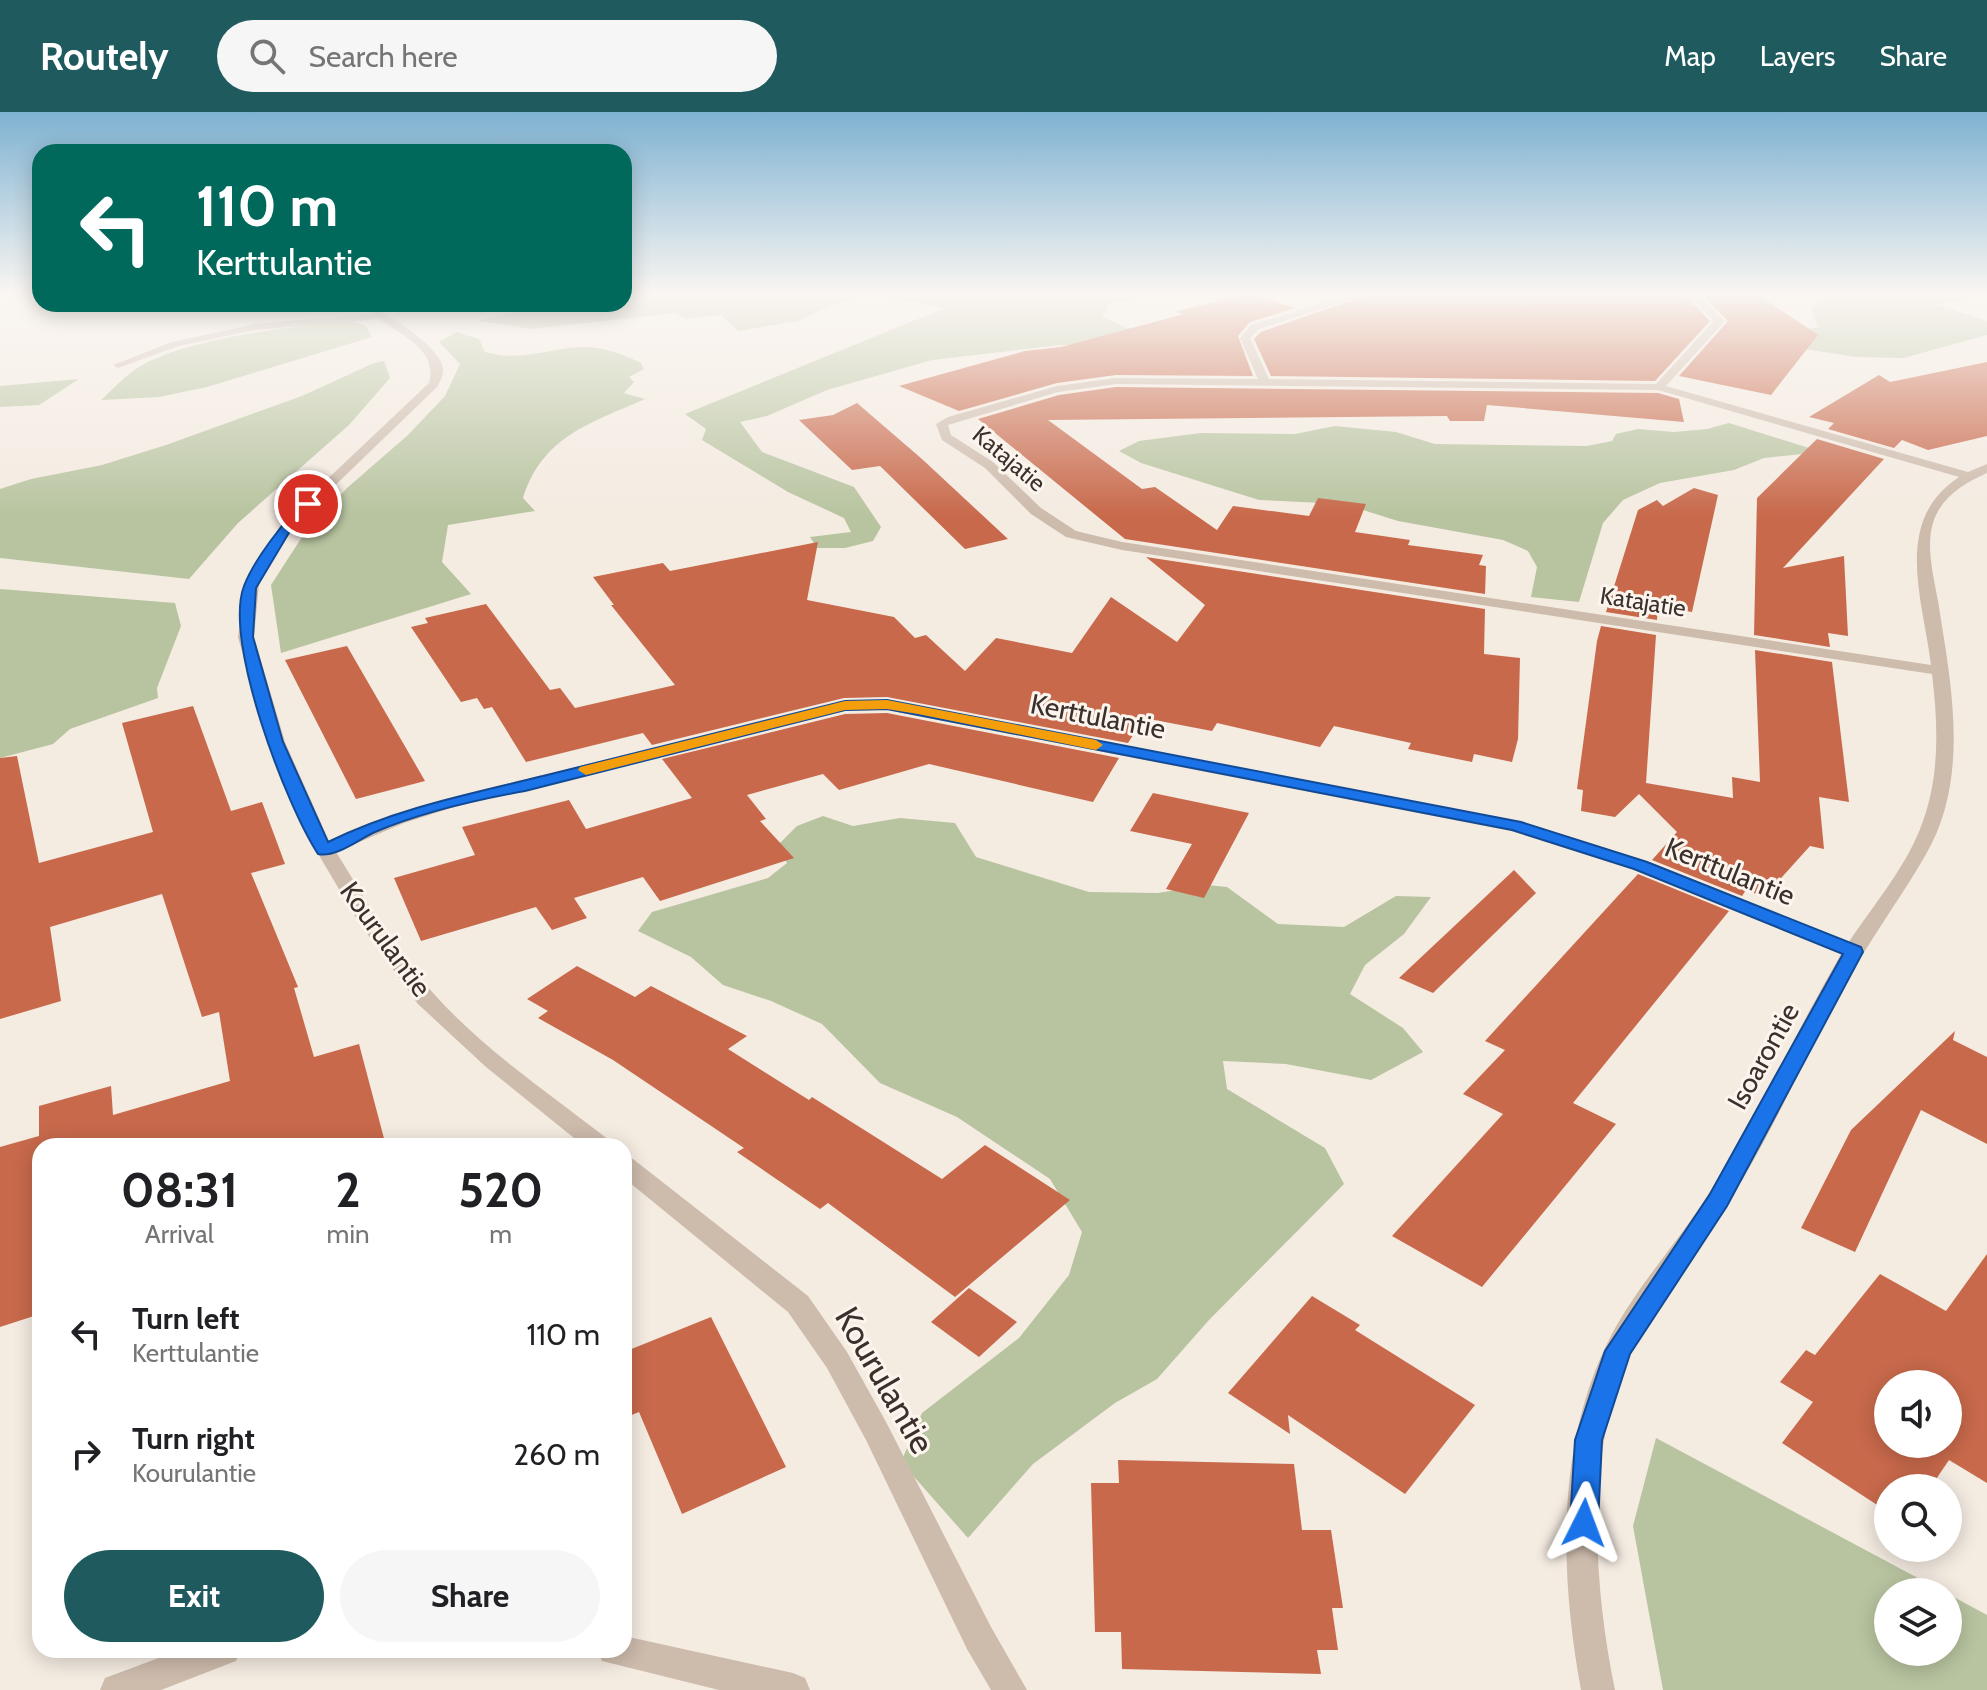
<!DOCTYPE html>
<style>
body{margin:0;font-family:Cabin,sans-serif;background:#f6f6f6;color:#202124;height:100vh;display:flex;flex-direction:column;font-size:30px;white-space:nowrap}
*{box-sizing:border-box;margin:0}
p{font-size:26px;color:#757577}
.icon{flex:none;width:44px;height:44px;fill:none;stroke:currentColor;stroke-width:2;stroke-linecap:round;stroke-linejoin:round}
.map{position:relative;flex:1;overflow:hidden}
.sheet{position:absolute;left:32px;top:1026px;width:600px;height:520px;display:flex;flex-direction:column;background:#fff;border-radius:24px;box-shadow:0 4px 20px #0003}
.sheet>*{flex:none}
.top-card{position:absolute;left:32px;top:32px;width:600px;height:168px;border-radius:24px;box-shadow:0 4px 20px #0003;background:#00695c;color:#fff;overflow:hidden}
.tools{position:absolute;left:1874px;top:1258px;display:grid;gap:16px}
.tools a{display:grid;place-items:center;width:88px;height:88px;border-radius:50%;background:#fff;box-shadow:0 4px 20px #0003;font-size:40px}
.pin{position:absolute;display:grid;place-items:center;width:68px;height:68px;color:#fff;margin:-34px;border:4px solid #fff;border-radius:50%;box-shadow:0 2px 8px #0007}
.me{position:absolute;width:88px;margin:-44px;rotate:3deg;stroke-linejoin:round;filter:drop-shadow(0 0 6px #0008)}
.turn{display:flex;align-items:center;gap:28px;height:168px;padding:0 32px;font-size:36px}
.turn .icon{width:104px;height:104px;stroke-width:2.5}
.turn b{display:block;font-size:56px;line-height:68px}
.eta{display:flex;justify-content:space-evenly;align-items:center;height:136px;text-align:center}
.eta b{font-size:48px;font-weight:700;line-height:56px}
.button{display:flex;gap:16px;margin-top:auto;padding:16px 32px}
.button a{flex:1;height:92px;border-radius:48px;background:#1f5a5e;color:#fff;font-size:32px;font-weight:700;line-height:92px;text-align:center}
.button a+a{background:#f6f6f6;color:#202124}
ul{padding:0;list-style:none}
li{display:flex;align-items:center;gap:24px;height:120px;padding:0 32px}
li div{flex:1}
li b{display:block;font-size:30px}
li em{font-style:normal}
header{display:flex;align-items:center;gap:48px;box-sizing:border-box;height:112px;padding:0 40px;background:#1f5a5e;color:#fff}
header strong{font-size:38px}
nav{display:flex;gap:44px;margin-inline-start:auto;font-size:28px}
.search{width:560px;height:72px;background:#f6f6f6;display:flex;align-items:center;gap:20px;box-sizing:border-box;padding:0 28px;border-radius:44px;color:#757577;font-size:30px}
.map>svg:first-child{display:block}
.green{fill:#b8c4a0}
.building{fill:#c8694b;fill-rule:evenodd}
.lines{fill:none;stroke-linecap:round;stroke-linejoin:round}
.minor{fill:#cdbbac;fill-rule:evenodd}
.route{fill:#1a73e8;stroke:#114b97;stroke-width:2}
.slow{fill:#f59e0b}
.labels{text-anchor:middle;stroke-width:6;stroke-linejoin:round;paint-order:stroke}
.far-street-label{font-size:24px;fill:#3b302b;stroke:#fbf5ee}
.street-label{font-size:28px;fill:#3b302b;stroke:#fbf5ee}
.near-street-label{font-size:34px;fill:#3b302b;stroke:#fbf5ee}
</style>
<header>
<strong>Routely</strong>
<div class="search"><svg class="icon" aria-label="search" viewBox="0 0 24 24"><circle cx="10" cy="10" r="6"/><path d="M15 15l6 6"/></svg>Search here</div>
<nav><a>Map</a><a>Layers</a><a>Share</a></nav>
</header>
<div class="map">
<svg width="1987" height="1578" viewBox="0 0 1987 1578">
<rect width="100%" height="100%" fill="#f4ebe1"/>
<g class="green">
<polygon points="624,183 1154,183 1109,192 1102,204 1127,216 1193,223 1156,233 1060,233 932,248 827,278 767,304 740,310 762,340 854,375 881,415 873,429 845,436 817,436 810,425 851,420 844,406 788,380 702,328 706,317 685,302 945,196 870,183 834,192 799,209 738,219 721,203 685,207 676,201 532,217 478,209 545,192 624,192"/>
<polygon points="1815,183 1968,183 1976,186 1935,192 1987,209 1987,223 1903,246 1856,245 1742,227 1818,215 1811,196 1825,187"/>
<path d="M 353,209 L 366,214 L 372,225 L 207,275 L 159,285 L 101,288 C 111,279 121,268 133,259 C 179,226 296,214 353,209 Z"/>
<path d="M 457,220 L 479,227 L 485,240 C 520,250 546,237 580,235 C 600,234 624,242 641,251 L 644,257 L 629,265 L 634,270 L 624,281 L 645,287 C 589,312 543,324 523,386 L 535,399 L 448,413 L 442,450 L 471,482 L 281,541 L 271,473 L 302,425 L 347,376 L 408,323 L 445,284 L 460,252 L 439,230 Z"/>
<polygon points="384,249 390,266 349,313 238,411 189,467 0,446 0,377 31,367 102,353 166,333 302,284 374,251"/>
<polygon points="79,267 39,293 0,295 0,274"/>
<polygon points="1729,311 1812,337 1802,342 1764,346 1734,358 1660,371 1623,388 1603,411 1579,490 1531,485 1537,455 1528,439 1503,428 1398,409 1344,392 1259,388 1141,351 1119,339 1139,329 1201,321 1295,322 1335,314 1396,320 1435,332 1587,334 1612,329 1616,322 1638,317 1674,320 1707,317"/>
<polygon points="0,477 175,491 181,514 157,576 158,586 70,617 53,632 0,646"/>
<polygon points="823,704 853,714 900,706 955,711 976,745 1089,780 1158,781 1207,773 1227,775 1278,812 1344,815 1396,784 1431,785 1404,822 1365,853 1350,882 1403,916 1423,940 1371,968 1286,952 1223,949 1227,977 1325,1036 1344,1072 1209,1208 1157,1267 1115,1291 1033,1352 968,1426 901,1350 922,1301 1019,1226 1069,1163 1082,1120 1050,1067 957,1005 880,971 822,912 771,889 723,873 691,845 638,819 652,800 768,766 787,751 778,733 797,714"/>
<polygon points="1656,1326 1944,1480 1888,1480 1888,1540 1948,1540 1948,1482 1987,1503 1987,1578 1663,1578 1633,1414"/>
</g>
<g class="building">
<polygon points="1240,183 1251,183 1296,196 1250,210 1238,224 1253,264 1116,263 1057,271 959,299 899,274 1025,239 1061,235 1184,202 1175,200"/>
<polygon points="1367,183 1685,183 1710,209 1655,269 1271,264 1254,227 1261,220"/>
<polygon points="1702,183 1758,183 1818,223 1771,283 1679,264 1728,209"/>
<polygon points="1987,250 1987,324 1928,338 1902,328 1894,336 1828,317 1834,311 1809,305 1879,263 1890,270"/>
<polygon points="1116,275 1658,281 1679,287 1684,310 1487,293 1484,309 1450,309 1447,304 1048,308 1142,377 1155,375 1217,418 1233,394 1309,404 1318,386 1366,392 1355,420 1410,428 1408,433 1483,443 1479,453 1486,454 1485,482 1125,427 978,307 1059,283"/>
<polygon points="857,291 922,347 1008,427 965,437 880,354 852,358 799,308 833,303"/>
<polygon points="1817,327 1884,347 1783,456 1844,444 1848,524 1828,521 1830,535 1754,523 1757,386"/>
<polygon points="1694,376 1718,383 1692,500 1658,494 1657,508 1606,500 1638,398 1657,388 1663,394"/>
<polygon points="818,430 807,488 894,505 915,526 926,523 965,559 996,526 1072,541 1111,485 1177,530 1205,493 1146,445 1485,497 1484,542 1520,546 1518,627 1512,650 1474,642 1472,650 1408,637 1411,631 1334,614 1320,635 1217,611 1212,619 1144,606 1128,631 887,585 844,586 652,633 643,621 526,650 492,595 484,597 477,586 461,590 411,515 428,511 425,506 486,492 550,578 560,576 575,596 675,573 611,493 614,493 593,465 663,451 670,459"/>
<polygon points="1601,514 1656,523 1646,671 1733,686 1732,665 1760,670 1755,538 1832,550 1849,690 1819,685 1824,737 1810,734 1764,785 1746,778 1742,784 1652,748 1677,720 1639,682 1615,705 1581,699 1583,678 1577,677 1597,529"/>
<polygon points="347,534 425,669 356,687 285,548"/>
<polygon points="193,594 231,699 262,690 285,752 251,761 298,875 294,876 314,945 359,932 386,1034 40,1034 40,1202 0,1215 0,1035 39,1024 39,994 111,974 113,1003 230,969 219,900 202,905 162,782 50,815 61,889 0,907 0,646 17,644 39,751 153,720 122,611"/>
<polygon points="887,601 1119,646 1093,690 929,652 839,678 823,662 747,683 766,707 760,709 794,746 660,789 643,765 574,786 587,806 552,818 536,795 421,829 394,766 475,743 462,715 569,688 586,717 692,686 662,647 845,602"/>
<polygon points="1153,681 1249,701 1204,786 1166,777 1192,732 1130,719"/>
<polygon points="1514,758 1536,781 1433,881 1399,866"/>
<polygon points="1638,762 1729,799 1573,991 1616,1012 1482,1175 1392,1124 1503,1002 1463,982 1505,938 1485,929"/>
<polygon points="577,854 635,885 651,874 747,924 728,937 809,988 812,985 942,1067 985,1033 1070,1088 955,1185 828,1091 820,1097 737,1040 744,1036 613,948 538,906 548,899 527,887"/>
<polygon points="1955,919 1953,928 1987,945 1987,1032 1921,998 1855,1140 1801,1116 1851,1018"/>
<path d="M 1987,1142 L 1987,1371 L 1949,1348 L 1930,1376 L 1888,1376 L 1888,1400 L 1782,1331 L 1813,1290 L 1780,1270 L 1806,1238 L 1815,1243 L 1880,1162 L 1946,1199 ZM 1888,1272 L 1948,1272 L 1948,1332 L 1888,1332 Z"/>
<polygon points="969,1176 1017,1210 979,1245 931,1210"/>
<polygon points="1312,1184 1360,1213 1355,1218 1475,1293 1405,1382 1288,1303 1290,1322 1228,1281"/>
<polygon points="711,1205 786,1355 682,1402 639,1300 624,1306 624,1240"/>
<polygon points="1118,1348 1294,1352 1302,1418 1331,1418 1343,1496 1332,1496 1338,1538 1317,1538 1321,1562 1122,1557 1121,1520 1095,1520 1091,1371 1119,1371"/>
</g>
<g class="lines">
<g class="minor">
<path d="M 1349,183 L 1364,183 L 1259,217 L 1250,226 L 1269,267 L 1656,272 L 1714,209 L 1688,183 L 1698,183 L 1725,209 L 1666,274 L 1968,360 L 1987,352 L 1987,361 C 1967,370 1946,382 1936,403 C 1924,429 1933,461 1938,489 C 1951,572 1971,666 1925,744 C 1900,787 1871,826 1847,869 C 1811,934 1781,1001 1744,1065 C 1711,1122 1668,1171 1637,1228 C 1583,1328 1593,1471 1615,1578 L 1581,1578 C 1559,1458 1555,1320 1618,1211 C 1646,1163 1684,1123 1712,1076 C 1758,1000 1797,919 1841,842 L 1633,757 L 1511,719 L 887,598 L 845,599 L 454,695 L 404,711 L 336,740 C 366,788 395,840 434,882 C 484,938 550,982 609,1028 L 612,1034 L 584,1034 L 486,955 L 418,892 L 358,809 L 301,713 L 267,630 L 238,525 L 245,472 L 283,409 L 429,271 C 438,238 403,224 379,207 L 255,218 L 179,234 L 118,256 L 113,253 L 172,230 L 255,212 L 372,202 L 359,192 C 378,192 441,235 443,256 C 444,262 440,269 438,274 L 293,414 L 259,472 L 254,525 L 285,630 L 329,729 L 391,703 L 441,688 L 845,589 L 887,588 L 1522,710 L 1647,749 L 1849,830 C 1874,792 1908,753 1923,709 C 1940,662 1938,611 1932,562 L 1122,438 L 1066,425 L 1031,402 L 985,356 L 942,328 L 936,312 L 948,305 L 1057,274 L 1116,266 L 1258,267 L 1240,226 L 1251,213 ZM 1116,272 L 1658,278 L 1959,365 C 1892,409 1923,487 1931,553 L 1122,430 L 1076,419 L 1041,396 L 993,350 L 951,323 L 948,313 L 1058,280 Z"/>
<polygon points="624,1044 633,1047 808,1184 847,1240 886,1310 991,1515 1027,1578 991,1578 967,1537 866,1328 827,1256 788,1200 624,1066"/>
<polygon points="624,1524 793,1561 805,1566 810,1578 719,1578 602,1549 597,1538 624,1538"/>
<polygon points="180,1538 241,1538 236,1549 161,1578 100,1578 105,1566"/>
</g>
</g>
<linearGradient id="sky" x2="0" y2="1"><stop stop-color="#7eb2d2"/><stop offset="0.45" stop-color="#faf6f2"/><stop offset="1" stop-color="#faf6f2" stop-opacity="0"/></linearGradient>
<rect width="1987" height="404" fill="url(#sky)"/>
<path class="route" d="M 304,389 L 314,392 L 293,414 L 256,476 L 253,525 L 283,630 L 328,730 C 397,696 470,682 543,664 C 644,639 744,614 845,589 L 887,588 L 1521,710 L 1647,750 L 1861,835 L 1863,840 L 1727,1094 L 1630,1242 L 1602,1328 L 1598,1411 L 1594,1420 L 1584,1424 L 1574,1420 L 1570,1411 L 1575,1328 L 1605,1239 L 1710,1082 L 1843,842 L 1634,757 L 1512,718 L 887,597 L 845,598 L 525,679 C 475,688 422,700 375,720 C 359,727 336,746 318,742 C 286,693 223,529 244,474 C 255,446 283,411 304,389 Z"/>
<polygon class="slow" points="887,588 1096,628 1103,633 1096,638 918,602 887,597 845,598 586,663 578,658 580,655 845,589"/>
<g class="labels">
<g class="far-street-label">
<text transform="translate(1009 347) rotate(40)" y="8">Katajatie</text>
<text transform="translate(1643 490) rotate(9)" y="8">Katajatie</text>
</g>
<g class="street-label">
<text transform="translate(1098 604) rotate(11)" y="10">Kerttulantie</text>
<text transform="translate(1730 759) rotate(22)" y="10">Kerttulantie</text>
<text transform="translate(386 827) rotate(54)" y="10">Kourulantie</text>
<text transform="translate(1763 944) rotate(-61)" y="10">Isoarontie</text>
</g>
<g class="near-street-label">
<text transform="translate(885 1268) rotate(60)" y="12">Kourulantie</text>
</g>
</g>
</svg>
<div class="tools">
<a><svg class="icon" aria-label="sound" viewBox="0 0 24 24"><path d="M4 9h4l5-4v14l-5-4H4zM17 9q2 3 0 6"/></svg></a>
<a><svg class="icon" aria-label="search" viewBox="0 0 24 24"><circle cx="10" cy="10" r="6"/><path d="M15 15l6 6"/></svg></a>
<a><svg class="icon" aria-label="layers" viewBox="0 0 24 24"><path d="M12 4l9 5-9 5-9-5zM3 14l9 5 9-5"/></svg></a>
</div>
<div class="pin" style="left:308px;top:392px;background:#d93025"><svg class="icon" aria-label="arrive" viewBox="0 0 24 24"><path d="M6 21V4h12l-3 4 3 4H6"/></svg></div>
<svg class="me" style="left:1584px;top:1411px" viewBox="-20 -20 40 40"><path d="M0-17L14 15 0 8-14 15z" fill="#1a73e8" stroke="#fff" stroke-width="4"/></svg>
<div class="top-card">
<div class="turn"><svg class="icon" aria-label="left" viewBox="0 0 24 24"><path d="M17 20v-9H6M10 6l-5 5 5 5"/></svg><div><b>110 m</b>Kerttulantie</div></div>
</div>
<section class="sheet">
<div class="eta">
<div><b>08:31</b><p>Arrival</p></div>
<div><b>2</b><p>min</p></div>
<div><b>520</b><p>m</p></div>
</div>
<ul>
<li><svg class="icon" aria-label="left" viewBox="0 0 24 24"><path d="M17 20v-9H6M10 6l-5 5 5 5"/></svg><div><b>Turn left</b><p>Kerttulantie</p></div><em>110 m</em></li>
<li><svg class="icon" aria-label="right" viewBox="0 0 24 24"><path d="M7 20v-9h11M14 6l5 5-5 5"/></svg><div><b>Turn right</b><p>Kourulantie</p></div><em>260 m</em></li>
</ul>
<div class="button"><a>Exit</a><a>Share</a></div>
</section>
</div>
